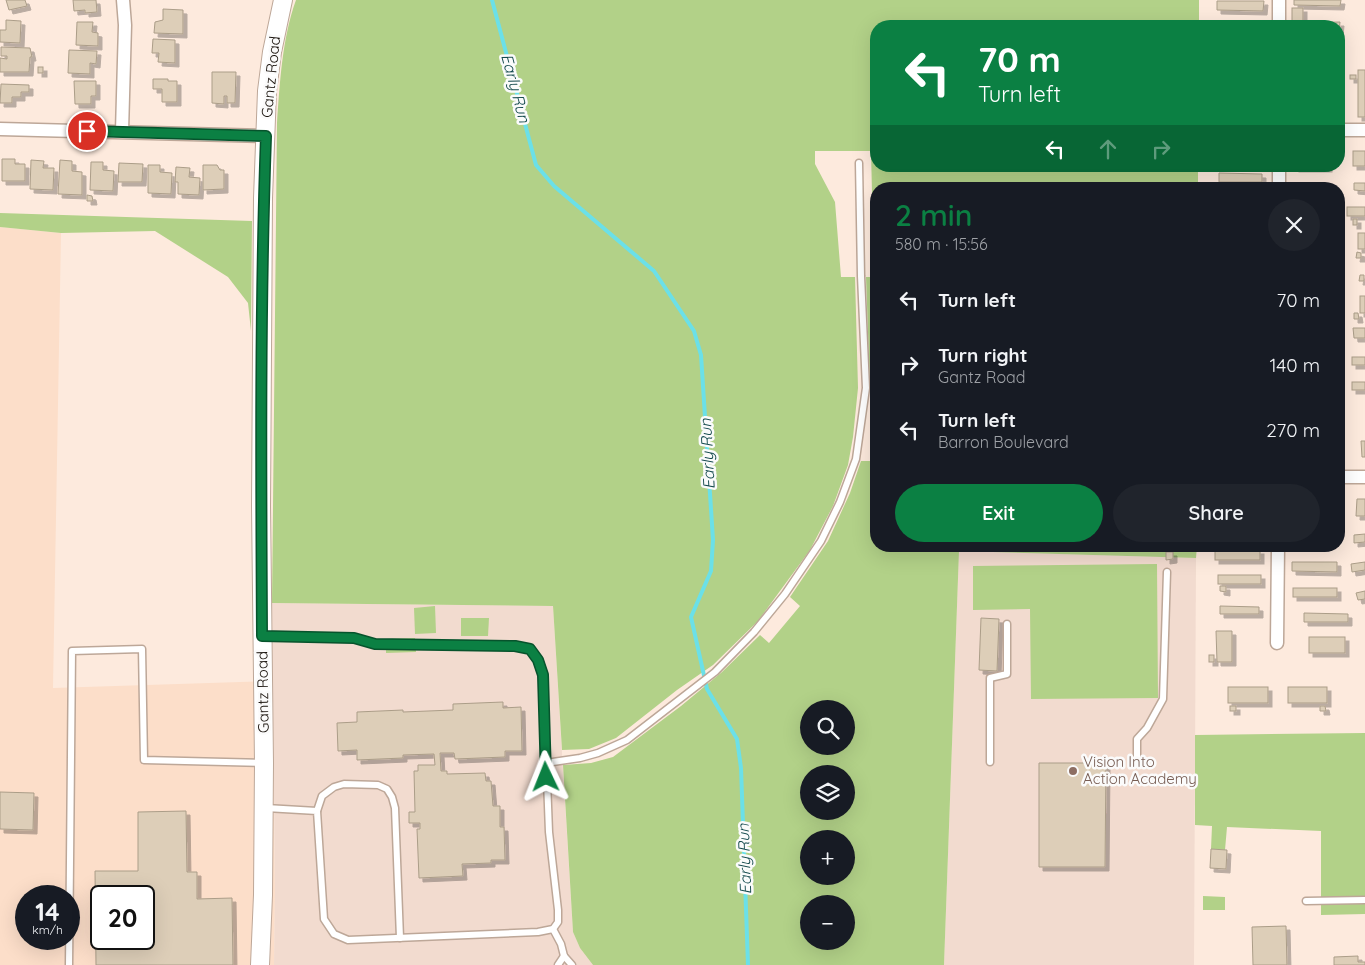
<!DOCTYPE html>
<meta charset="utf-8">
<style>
body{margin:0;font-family:Quicksand,sans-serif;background:#20242c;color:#f1f3f6;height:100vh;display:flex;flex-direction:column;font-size:19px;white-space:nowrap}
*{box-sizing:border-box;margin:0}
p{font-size:16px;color:#9ea1a6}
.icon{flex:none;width:28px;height:28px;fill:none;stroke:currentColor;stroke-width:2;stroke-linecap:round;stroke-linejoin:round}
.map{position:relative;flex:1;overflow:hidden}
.details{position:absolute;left:870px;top:182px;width:475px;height:370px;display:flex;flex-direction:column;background:#171b24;border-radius:20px;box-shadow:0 5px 20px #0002}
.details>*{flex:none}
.top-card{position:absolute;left:870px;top:20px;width:475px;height:152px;border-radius:20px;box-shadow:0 5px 20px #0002;background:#0b8043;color:#fff;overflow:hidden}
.controls{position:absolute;left:800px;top:700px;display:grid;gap:10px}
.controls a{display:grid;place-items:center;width:55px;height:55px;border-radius:50%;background:#171b24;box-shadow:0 5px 20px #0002;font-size:25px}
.speed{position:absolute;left:15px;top:885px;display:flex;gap:10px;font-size:25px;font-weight:700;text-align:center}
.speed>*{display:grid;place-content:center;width:65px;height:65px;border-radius:50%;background:#171b24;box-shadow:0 5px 20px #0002;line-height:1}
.speed small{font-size:12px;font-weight:400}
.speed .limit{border:2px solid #111;border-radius:8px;background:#fff;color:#111}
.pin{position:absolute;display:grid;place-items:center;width:42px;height:42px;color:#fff;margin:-21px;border:2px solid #fff;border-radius:50%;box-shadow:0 1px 5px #0007}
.me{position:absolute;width:55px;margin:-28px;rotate:358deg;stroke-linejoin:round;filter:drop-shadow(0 0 4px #0008)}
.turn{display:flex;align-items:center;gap:18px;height:105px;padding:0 25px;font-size:22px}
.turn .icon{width:65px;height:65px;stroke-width:2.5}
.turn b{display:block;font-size:35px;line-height:42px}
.lanes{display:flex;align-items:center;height:48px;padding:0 25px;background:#0003;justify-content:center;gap:25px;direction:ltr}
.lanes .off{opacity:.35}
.round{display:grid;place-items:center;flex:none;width:52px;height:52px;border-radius:26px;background:#20242c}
.summary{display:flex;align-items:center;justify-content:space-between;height:85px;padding:0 25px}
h1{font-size:30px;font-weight:600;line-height:38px;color:#0b8043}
.cta{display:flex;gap:10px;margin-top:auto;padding:10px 25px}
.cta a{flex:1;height:58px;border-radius:30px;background:#0b8043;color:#fff;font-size:20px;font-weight:600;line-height:58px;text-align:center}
.cta a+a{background:#20242c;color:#f1f3f6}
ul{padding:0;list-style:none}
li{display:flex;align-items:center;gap:15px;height:65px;padding:0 25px}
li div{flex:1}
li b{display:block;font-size:19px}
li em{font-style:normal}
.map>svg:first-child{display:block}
.built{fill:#fcdec9;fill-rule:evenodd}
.education{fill:#f2dbcf}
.green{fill:#b2d188;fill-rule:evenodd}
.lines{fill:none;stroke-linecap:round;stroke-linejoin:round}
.stream{stroke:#6be0e8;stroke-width:4}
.building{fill:#ddceb8;stroke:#ab9d88;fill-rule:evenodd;filter:url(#shadow)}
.service-casing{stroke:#bda798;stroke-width:9}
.minor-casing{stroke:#bda798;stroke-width:15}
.secondary-casing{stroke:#bda798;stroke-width:20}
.service{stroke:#fff;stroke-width:6}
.minor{stroke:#fff;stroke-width:12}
.secondary{stroke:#fff;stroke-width:18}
.route-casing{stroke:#07532c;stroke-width:12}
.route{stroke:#0b8043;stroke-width:9}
.education-dot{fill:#8d6e63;stroke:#fbfbfb;stroke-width:2}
.labels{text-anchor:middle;stroke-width:5;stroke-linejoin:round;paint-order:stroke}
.street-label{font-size:15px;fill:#17100a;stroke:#fbfbfb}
.education-label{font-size:15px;fill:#785e54;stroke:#fbfbfb;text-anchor:start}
.water-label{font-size:16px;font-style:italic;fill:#13494c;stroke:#fbfbfb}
</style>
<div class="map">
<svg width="1365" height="965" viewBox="0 0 1365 965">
<defs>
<filter id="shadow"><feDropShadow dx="4" dy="4" stdDeviation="0" flood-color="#0004"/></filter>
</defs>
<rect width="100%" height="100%" fill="#fdeadd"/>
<path class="built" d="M 0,227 L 61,233 L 53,688 L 272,681 L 275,891 L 274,965 L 0,965 ZM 26,896 L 69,896 L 69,939 L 26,939 ZM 101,896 L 144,896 L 144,939 L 101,939 Z"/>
<g class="education">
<polygon points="959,551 1196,558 1194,965 944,965"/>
<polygon points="272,603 553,606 573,932 580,948 593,965 274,965 275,891"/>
</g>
<g class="green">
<path d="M 296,0 L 1199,0 L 1199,26 L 876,26 L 876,166 L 1198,166 L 1198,189 L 876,189 L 876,388 L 870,387 L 866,277 L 874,277 L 871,151 L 815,151 L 815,164 L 835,202 L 841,277 L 855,277 L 858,388 L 853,437 L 848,465 L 833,506 L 810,550 L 758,621 L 713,665 L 677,690 L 616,738 L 589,749 L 562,750 L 553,606 L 272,603 L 277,123 C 280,82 282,39 296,0 Z"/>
<polygon points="0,213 252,221 251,331 248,303 228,277 155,231 61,233 0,227"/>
<path d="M 876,455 L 876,546 L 1197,546 L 1196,558 L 959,551 L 944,965 L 593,965 L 580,948 L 573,932 L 563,765 L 591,763 L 613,757 L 681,706 L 722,672 L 760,635 L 769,643 L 800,606 L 790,597 L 828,541 L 850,493 L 861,461 L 875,461 ZM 809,709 L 846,709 L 846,746 L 809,746 ZM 809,774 L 846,774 L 846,811 L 809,811 ZM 809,839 L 846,839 L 846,876 L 809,876 ZM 809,904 L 846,904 L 846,941 L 809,941 Z"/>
<polygon points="1157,564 1158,698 1031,699 1030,609 973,610 973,566"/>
<polygon points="435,606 436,633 415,634 414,608"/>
<polygon points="461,618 489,618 488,636 461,636"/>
<polygon points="415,638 416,652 386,653 386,639"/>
<polygon points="1365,733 1365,914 1321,915 1321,831 1227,827 1225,850 1211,849 1212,826 1195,825 1195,735"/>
<polygon points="1203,896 1225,897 1225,910 1203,910"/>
</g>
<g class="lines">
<polyline class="stream" points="492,0 536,165 554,186 654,271 694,331 701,355 713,540 711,571 691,617 707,689 737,739 741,768 748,965"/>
</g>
<g class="building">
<polygon points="6,0 25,0 27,6 9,10"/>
<polygon points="73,0 96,0 97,12 85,13 85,10 74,11"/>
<polygon points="1294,0 1341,0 1340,6 1294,5"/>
<polygon points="1217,1 1264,1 1263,11 1217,10"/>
<rect x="1292" y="8" width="11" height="13"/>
<polygon points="163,9 183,10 183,34 154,33 155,22 163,20"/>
<polygon points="6,20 21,21 20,43 0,42 0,30 6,30"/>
<polygon points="77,22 93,22 92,32 98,33 98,46 76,45"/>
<polygon points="1340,22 1339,32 1339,26 1295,26 1295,23"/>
<polygon points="153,39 175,40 175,63 158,62 159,53 152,53"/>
<polygon points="1,47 30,48 32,57 30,57 29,72 0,72 0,58 7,59 7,56 1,56"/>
<polygon points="69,50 97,51 96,64 90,63 90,74 68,73"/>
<rect x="38" y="67" width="5" height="6"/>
<rect x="1358" y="70" width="7" height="47"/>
<polygon points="212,72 236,72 235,103 227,103 227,96 224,96 224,104 212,103"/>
<rect x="1350" y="75" width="6" height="4"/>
<polygon points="153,79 168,79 168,81 177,81 177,102 162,102 162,89 153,89"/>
<polygon points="74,81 96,81 96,96 91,96 91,104 75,104"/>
<polygon points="1,84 29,85 29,92 21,92 21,97 12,97 12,103 0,103"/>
<rect x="1353" y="151" width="12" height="15"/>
<polygon points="2,159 15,159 15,164 25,164 25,181 2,181"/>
<polygon points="31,160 44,161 43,168 54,168 53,190 30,189"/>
<polygon points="60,160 72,161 72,171 82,172 82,195 58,194"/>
<polygon points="91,162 103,162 103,170 114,171 113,191 90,190"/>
<polygon points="119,163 143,164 142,182 118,182"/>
<polygon points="148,165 160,165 160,172 172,173 171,194 148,193"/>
<polygon points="203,165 217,165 220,170 224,170 224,189 203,190"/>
<rect x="1295" y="166" width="33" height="2"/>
<polygon points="176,167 190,168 189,177 200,178 199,195 178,194 178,182 175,182"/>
<polygon points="1219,173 1262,174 1262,182 1219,182"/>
<polygon points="1354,183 1365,183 1365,191 1354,190"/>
<polygon points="87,195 92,196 93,201 87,201"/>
<rect x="1347" y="207" width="18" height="9"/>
<rect x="1353" y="219" width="4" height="6"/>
<rect x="1358" y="233" width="7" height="16"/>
<polygon points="1357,252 1361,253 1361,258 1356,258"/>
<polygon points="1360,275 1364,275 1364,281 1359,281"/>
<rect x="1360" y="296" width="5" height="17"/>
<polygon points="1354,313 1358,313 1359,319 1354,319"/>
<polygon points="1353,328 1365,328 1365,338 1354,338"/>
<rect x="1352" y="357" width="13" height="8"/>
<rect x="1352" y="382" width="13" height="8"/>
<polygon points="1361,441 1365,441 1365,457 1362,457"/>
<polygon points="1357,499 1365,499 1365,516 1356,516"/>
<polygon points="1365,534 1365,542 1354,543 1354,535"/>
<rect x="1215" y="550" width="45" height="10"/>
<polygon points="1166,552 1173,552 1173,559 1166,560"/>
<polygon points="1292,562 1337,562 1337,572 1292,571"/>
<polygon points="1365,562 1365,570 1352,572 1351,564"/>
<rect x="1218" y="575" width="43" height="9"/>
<polygon points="1220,586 1226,586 1226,592 1220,591"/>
<rect x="1293" y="588" width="44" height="9"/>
<polygon points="1365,591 1365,599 1358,600 1356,593"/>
<polygon points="1220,606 1259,607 1259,614 1220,614"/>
<polygon points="1304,613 1348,614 1348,622 1304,622"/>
<polygon points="981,618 999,619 997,671 979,670"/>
<polygon points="1216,631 1232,631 1232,662 1217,662"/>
<rect x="1309" y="637" width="36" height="16"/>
<rect x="1209" y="655" width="5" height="7"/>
<rect x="1228" y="687" width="40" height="16"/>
<rect x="1288" y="687" width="39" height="16"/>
<polygon points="503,702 503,708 521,707 522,751 505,751 505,757 455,759 454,753 440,753 441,771 447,771 447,774 485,773 486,781 491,781 493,806 500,806 500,827 504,827 505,860 491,860 491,863 462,864 463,876 419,878 417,829 420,829 420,823 409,823 409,812 415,812 414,771 418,771 418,765 435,765 434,754 403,755 403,758 357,760 357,750 338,751 337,723 357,722 357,712 403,710 403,712 453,710 453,704"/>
<rect x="1230" y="706" width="6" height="5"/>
<polygon points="1320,706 1325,706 1326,711 1320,711"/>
<polygon points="1039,763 1106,763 1105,867 1039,867"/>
<polygon points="0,792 34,793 33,830 0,829"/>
<path d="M 186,811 L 187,872 L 197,872 L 197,899 L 232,898 L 233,965 L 96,965 L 95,871 L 138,871 L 138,812 ZM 101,896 L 144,896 L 144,939 L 101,939 Z"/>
<polygon points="1211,849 1227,850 1226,869 1210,868"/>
<polygon points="1286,926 1287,965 1253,965 1252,927"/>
<polygon points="1358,956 1358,962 1365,962 1365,965 1334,965 1334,957"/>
</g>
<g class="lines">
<defs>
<g id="service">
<polyline points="265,636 354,638 375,644 515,646 530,649 538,660 543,675 549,832 558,910 558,922 553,929 538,932 348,940 334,934 324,919 317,811 266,808"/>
<polyline points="1137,759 1137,739 1147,728 1163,699 1167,572"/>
<polyline points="990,762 990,678 1007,674 1007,624"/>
<polyline points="546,763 580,758 598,753 627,740 715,672 754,632 785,594 821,541 840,502 856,459 866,388 861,276 859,163"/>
<polyline points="317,811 322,796 334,787 344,784 378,785 387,789 392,797 395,808 400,938"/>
<polyline points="1306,901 1365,900"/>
<polyline points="553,929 561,944 564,956 572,965"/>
<polyline points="69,965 72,651 142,649 144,760 263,763"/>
<polyline points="558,965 564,956"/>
</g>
<g id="minor">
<polyline points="1279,0 1279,26"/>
<polyline points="0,129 266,136"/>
<polyline points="1339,130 1365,130"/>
<polyline points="122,131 125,25 123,0"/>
<polyline points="1279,189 1279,166"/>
<polyline points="1339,477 1365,477"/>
<polyline points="1277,643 1278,546"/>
</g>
<polyline id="secondary" points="260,965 263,895 264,763 261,506 263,198 267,91 272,52 283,0"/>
</defs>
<use href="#service" class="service-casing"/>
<use href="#minor" class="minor-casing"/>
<use href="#secondary" class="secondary-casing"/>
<use href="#service" class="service"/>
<use href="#minor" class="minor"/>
<use href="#secondary" class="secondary"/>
</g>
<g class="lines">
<defs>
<path id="route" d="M 87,131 L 266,136 C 260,303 261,470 262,636 L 354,638 L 375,644 L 515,646 L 530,649 L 538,660 L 543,675 L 546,777"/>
</defs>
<use href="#route" class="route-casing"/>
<use href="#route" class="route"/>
</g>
<circle class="education-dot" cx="1073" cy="771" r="5"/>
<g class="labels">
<g class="street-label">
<text transform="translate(271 77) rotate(-84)" y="5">Gantz Road</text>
<text transform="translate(263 692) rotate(-91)" y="5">Gantz Road</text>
</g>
<g class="education-label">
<text x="1083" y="767">Vision Into<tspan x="1083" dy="17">Action Academy</tspan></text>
</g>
<g class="water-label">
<text transform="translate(516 88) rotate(75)" y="6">Early Run</text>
<text transform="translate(707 454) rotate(-93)" y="6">Early Run</text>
<text transform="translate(744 859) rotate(-92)" y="6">Early Run</text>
</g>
</g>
</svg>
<div class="controls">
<a><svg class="icon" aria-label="search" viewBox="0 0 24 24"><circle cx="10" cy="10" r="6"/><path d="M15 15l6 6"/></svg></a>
<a><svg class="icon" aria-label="layers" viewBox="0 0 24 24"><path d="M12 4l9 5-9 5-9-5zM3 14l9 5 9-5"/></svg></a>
<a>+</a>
<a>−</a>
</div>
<div class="speed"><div>14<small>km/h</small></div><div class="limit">20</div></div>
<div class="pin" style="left:87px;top:131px;background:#d93025"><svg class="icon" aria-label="arrive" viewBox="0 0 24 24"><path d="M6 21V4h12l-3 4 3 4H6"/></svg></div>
<svg class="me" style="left:546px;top:777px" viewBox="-20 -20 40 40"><path d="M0-17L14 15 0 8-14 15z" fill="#0b8043" stroke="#fff" stroke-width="4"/></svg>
<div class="top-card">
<div class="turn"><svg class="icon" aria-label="left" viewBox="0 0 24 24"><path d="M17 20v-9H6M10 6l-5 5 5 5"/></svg><div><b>70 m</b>Turn left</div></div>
<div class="lanes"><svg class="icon" aria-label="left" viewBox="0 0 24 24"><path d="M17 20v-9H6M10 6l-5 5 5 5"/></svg><svg class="icon off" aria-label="ahead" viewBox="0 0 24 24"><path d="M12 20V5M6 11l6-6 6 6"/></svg><svg class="icon off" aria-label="right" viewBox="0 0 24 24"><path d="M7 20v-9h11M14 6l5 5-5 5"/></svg></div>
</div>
<section class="details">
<div class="summary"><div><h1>2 min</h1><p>580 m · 15:56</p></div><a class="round"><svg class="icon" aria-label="close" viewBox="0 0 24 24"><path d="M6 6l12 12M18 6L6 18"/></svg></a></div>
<ul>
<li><svg class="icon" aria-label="left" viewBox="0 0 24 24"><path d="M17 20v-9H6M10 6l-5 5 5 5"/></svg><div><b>Turn left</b></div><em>70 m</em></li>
<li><svg class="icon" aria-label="right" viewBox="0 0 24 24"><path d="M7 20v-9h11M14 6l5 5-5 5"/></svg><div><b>Turn right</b><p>Gantz Road</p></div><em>140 m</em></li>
<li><svg class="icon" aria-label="left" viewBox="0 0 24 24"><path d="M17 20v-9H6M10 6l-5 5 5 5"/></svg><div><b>Turn left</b><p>Barron Boulevard</p></div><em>270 m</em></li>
</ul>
<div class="cta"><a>Exit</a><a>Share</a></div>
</section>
</div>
